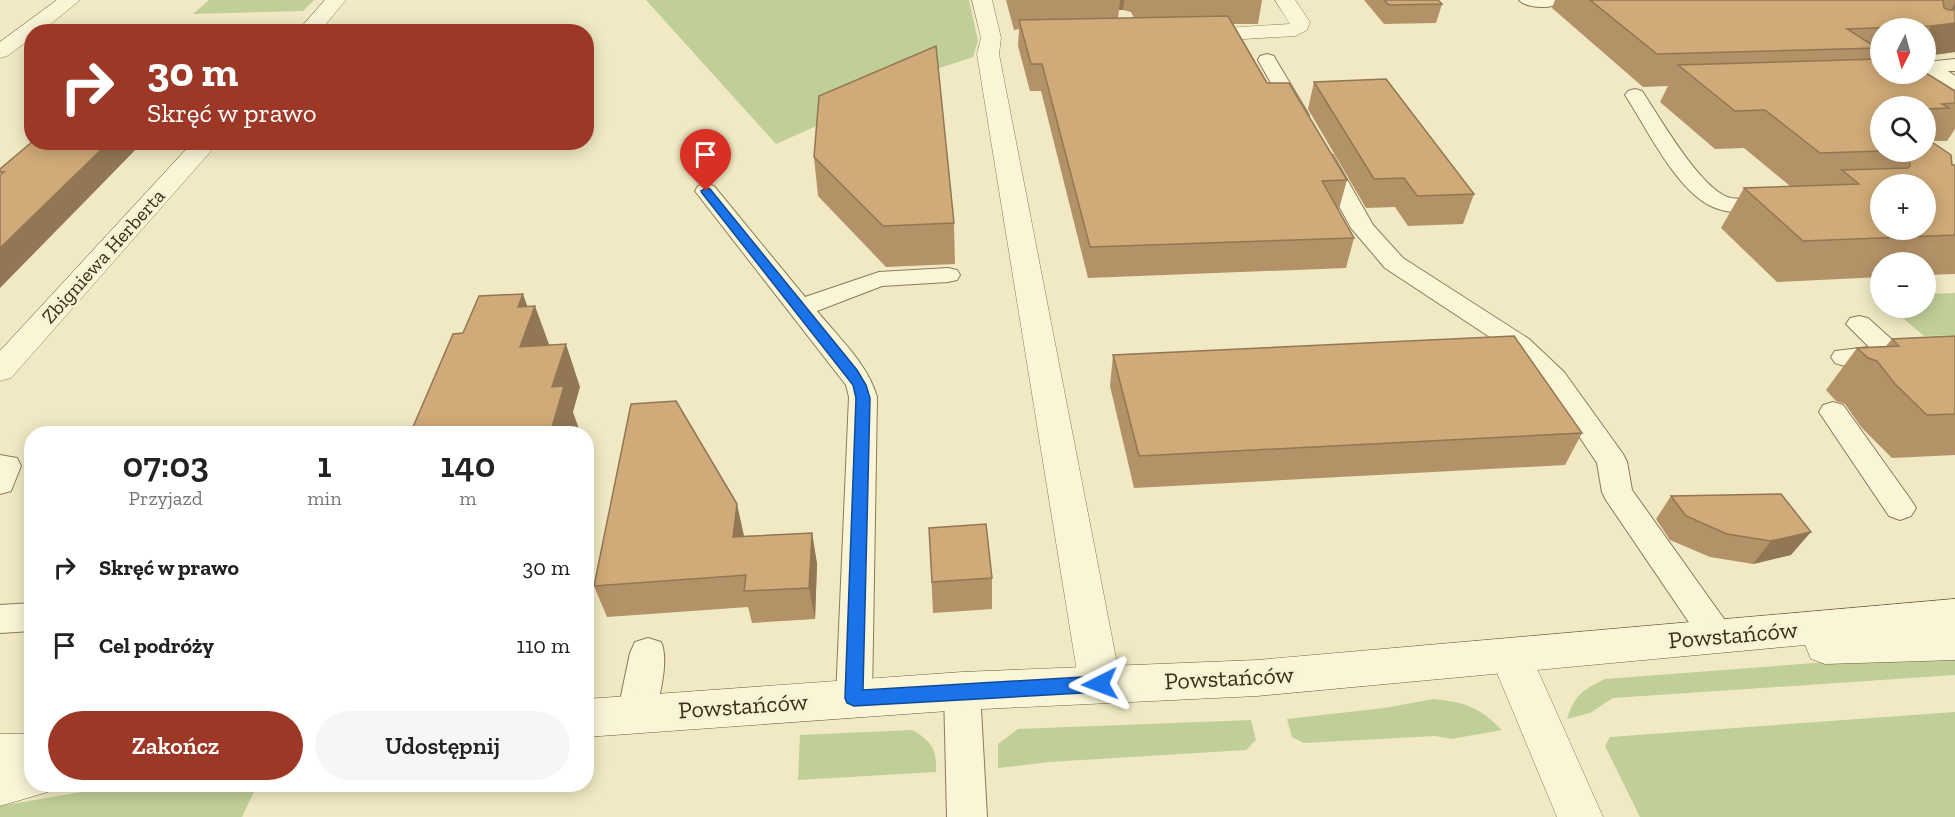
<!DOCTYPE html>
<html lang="pl">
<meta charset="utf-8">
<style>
body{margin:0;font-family:"Zilla Slab",serif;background:#f6f6f6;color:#222;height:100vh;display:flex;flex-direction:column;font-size:22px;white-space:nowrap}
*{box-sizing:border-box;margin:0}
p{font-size:20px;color:#767676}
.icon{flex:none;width:33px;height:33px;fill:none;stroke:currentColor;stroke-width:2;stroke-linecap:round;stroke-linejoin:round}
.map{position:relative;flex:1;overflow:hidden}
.details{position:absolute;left:24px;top:426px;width:570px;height:366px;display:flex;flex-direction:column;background:#fff;border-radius:24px;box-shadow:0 3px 15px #0003}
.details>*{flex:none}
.guide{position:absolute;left:24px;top:24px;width:570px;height:126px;border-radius:24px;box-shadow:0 3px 15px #0003;background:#9d3827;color:#fff;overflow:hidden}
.needle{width:39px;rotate:186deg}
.tools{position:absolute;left:1870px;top:18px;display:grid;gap:12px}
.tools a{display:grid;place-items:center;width:66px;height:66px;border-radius:50%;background:#fff;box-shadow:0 3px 15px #0003;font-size:30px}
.pin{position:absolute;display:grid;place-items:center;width:51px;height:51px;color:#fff;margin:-62px -26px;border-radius:50% 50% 50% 0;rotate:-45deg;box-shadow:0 0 6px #0007}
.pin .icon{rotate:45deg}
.me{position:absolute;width:66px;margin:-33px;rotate:267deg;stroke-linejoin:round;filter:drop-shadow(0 0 4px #0008)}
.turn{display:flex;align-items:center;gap:21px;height:126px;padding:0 24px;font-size:27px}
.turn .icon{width:78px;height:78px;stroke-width:2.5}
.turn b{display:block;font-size:42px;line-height:51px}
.eta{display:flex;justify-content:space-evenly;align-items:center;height:102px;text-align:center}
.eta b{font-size:36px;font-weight:600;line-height:42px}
.button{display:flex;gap:12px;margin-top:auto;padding:12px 24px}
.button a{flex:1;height:69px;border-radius:36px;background:#9d3827;color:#fff;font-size:24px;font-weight:600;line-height:69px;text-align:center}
.button a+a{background:#f6f6f6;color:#222}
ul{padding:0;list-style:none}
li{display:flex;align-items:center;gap:18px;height:78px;padding:0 24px}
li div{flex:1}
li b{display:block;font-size:22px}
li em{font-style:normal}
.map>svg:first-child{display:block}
.green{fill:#c0cf97}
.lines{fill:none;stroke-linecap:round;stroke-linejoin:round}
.lane-casing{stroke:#8b7b59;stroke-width:2}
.street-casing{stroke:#8b7b59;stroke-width:1}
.secondary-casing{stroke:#6d5c3c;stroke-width:1}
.lane{fill:#faf5d7;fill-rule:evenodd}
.street{fill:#faf5d7;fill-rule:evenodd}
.secondary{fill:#faf5d7;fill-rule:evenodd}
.wall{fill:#b39267;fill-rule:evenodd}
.shaded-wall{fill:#927754}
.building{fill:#d0aa78;stroke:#927754;stroke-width:1.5;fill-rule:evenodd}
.route{fill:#1a73e8;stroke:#114b97;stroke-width:1.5}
.labels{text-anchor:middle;stroke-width:6;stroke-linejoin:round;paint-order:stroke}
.street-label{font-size:20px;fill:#3b301e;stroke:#f7f2d3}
.near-street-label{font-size:24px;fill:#3b301e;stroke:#f7f2d3}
</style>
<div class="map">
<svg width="1955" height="817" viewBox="0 0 1955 817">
<rect width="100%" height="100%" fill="#f0e9c3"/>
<g class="green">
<polygon points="209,0 314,0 303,11 193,14"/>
<polygon points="646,0 969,0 978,41 973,57 894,83 868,103 776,144"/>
<polygon points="1955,293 1955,335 1924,336 1891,308 1926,308 1926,294"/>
<path d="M 1955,657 L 1955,675 L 1613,698 L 1590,713 L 1567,719 C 1575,695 1582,690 1605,679 L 1881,658 Z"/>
<path d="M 1434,699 C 1467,703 1479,707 1502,730 L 1451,739 L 1435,736 L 1304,743 L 1292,737 L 1287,719 L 1384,708 Z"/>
<polygon points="1955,712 1955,817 1640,817 1605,746 1610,737"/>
<polygon points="1251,720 1256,740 1246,750 1049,762 998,768 998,744 1018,729"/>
<path d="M 912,730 C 932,741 937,750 936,772 L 798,780 L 800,735 Z"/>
<polygon points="143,784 257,785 242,817 0,817 0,806 87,791"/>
</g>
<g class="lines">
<defs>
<g id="lane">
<path d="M 1519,0 L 1558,0 L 1559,2 C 1552,10 1526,8 1519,0 Z"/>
<polygon points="1267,54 1274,56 1276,60 1309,115 1306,119 1292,119 1289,115 1258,60 1260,56"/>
<polygon points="1955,59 1955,71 1948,71 1955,76 1955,90 1948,88 1926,73 1926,62"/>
<path d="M 1635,89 L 1642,91 C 1659,116 1701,191 1731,198 C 1748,201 1765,193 1782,197 L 1785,202 L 1782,207 C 1762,212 1733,216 1713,207 C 1676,191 1647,128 1625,95 L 1628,91 Z"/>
<polygon points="1325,154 1333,155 1373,225 1403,258 1529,339 1564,372 1623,454 1627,462 1632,490 1729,626 1735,636 1729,646 1717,651 1705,646 1606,500 1602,492 1597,463 1544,384 1511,351 1385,268 1351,228 1314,160 1317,155"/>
<path d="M 706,184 L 714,186 L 805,297 L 879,272 L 948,268 L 957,270 L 960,275 L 957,280 L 948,282 L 882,286 L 817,311 C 838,337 868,364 877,397 L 872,698 L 867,709 L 854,714 L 841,709 L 836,698 L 849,397 L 846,385 L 695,191 L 698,186 Z"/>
<polygon points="1859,316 1868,318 1899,346 1955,343 1955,361 1845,366 1835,363 1831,357 1835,351 1869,347 1846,324 1850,318"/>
<polygon points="1833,402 1843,405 1911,500 1916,508 1911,516 1900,520 1889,516 1819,412 1823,405"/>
<polygon points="0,455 17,458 21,466 11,491 0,494"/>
<polygon points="32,603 32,631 0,633 0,605"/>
<path d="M 648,638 L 661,642 C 670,661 658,708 649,727 L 636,732 L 623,727 L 617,715 L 630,653 L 635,642 Z"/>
<polygon points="962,675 975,680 980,691 987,817 947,817 944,691 949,680"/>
</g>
<g id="street">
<polygon points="57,0 80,0 41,32 32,32 32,38 7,56 0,58 0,42"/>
<polygon points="325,0 346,0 319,32 297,32"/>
<polygon points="972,0 992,0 1001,38 999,54 1121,684 1115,697 1100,702 1085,697 1079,684 977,54 981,38"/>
<polygon points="1275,0 1295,0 1310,22 1307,30 1295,36 1193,42 1186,40 1183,36 1186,32 1193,30 1290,24"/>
<polygon points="193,142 219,142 11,378 0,381 0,351"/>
<polygon points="1511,638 1526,644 1603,817 1557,817 1490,656 1496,644"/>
</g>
<g id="secondary">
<polygon points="1955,599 1955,660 1825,664 1811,659 1805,645 1257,696 962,710 586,737 586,699 962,672 1257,660"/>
<polygon points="0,734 32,734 32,784 51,784 48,792 0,806"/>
</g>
</defs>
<use href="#lane" class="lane-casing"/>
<use href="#street" class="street-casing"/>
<use href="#secondary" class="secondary-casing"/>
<use href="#lane" class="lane"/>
<use href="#street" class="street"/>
<use href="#secondary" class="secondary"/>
</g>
<g class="wall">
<path d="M 1006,0 L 1262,0 L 1258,24 L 1233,24 L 1267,83 L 1347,180 L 1339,209 L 1338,209 L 1354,238 L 1346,268 L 1088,278 L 1041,91 L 1030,91 L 1018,46 L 1019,29 L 1014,30 ZM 1119,10 L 1123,10 L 1131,12 L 1134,18 L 1118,18 Z"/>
<polygon points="1364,0 1438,0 1442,4 1436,23 1384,24"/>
<path d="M 1555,0 L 1955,0 L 1955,52 L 1926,56 L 1926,28 L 1881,28 L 1881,59 L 1869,60 L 1955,91 L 1955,129 L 1947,141 L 1931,141 L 1952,165 L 1955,165 L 1955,274 L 1926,275 L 1926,262 L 1881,262 L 1881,277 L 1777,282 L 1721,228 L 1744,188 L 1790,186 L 1744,148 L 1715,149 L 1660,102 L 1668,86 L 1643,87 L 1552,8 ZM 1881,106 L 1926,106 L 1926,152 L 1881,152 Z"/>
<polygon points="1314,82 1474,194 1463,224 1408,226 1395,207 1366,208 1308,109"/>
<polygon points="814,157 954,223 955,264 886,267 818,196"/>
<polygon points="1955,336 1955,455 1892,458 1861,427 1845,404 1836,401 1826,390 1857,348 1886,346 1892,339"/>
<polygon points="1113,355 1582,433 1565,465 1134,488 1110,386"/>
<polygon points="1781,494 1791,555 1753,564 1710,557 1670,540 1656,519 1671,496"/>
<polygon points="929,528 992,578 992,609 933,613"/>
<polygon points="812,533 817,564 815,619 752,623 748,607 607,617 594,586 744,536"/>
</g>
<g class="shaded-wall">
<polygon points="1120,0 1124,0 1123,10 1119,10"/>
<polygon points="1955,3 1955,52 1926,56 1926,35 1931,26 1941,25"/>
<polygon points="109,142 143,142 104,182 0,288 0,248"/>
<polygon points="523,294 531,316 535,306 550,347 520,347 518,307"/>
<polygon points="566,344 580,387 573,412 579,429 578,434 550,434 552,387"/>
<polygon points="737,504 744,536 740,569 733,537"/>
<polygon points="1811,532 1791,555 1753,564 1771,541"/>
<polygon points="812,533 817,564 815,619 809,588"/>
</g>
<g class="building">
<polygon points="1384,0 1438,0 1442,4 1389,5"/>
<polygon points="1590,0 1943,0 1944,8 1949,10 1955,10 1955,23 1931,26 1847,29 1877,48 1657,54"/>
<polygon points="1228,16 1267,83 1289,83 1347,180 1322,181 1354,238 1090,247 1042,64 1031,64 1019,20"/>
<polygon points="936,46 954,223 883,226 814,157 819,96"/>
<polygon points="1881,59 1881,74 1926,73 1955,91 1955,103 1942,104 1949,108 1926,109 1926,106 1881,106 1881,151 1820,153 1765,110 1735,111 1678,65"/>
<polygon points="1386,79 1474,194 1417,196 1404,178 1374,179 1314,82"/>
<path d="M 1926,138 L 1951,155 L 1952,165 L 1955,165 L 1955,235 L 1803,241 L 1744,188 L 1859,184 L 1842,170 L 1908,168 L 1910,166 L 1909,152 L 1926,152 ZM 1881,184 L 1926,184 L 1926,230 L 1881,230 Z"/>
<polygon points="32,142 109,142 0,248 0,175 4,172 0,172 0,169"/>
<polygon points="523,294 518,307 535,306 520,347 566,344 552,387 564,386 550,434 410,434 453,334 463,333 479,296"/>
<polygon points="1514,336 1582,433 1139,456 1113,355"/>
<polygon points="1955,336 1955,414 1927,415 1895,384 1877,361 1868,358 1857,348 1899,346 1892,339"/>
<polygon points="676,401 737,504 733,537 812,533 809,588 744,591 746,575 594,586 631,404"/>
<polygon points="1781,494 1811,532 1771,541 1727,534 1686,516 1671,496"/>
<polygon points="986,524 992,578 932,582 929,528"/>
</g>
<polygon class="route" points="706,188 710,189 857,370 866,385 870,398 863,690 1100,676 1106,679 1109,684 1106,689 1100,692 854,706 847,703 845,698 856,398 853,385 702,193 701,191"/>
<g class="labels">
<g class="street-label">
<text transform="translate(103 256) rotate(-48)" y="7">Zbigniewa Herberta</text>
</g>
<g class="near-street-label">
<text transform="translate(1733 635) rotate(-5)" y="8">Powstańców</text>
<text transform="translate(1229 678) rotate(-3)" y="8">Powstańców</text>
<text transform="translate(743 706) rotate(-4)" y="8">Powstańców</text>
</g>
</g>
</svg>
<div class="tools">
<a><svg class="needle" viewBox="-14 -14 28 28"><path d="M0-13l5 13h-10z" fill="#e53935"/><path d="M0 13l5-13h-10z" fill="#767676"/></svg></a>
<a><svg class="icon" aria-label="search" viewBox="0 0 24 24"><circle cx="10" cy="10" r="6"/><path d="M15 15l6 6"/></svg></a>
<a>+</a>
<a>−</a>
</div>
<div class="pin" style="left:706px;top:191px;background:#d93025"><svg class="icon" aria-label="arrive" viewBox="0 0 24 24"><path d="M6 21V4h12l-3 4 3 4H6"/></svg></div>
<svg class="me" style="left:1100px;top:684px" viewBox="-20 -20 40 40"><path d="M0-17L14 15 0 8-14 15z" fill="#1a73e8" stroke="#fff" stroke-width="4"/></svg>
<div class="guide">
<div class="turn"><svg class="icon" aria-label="right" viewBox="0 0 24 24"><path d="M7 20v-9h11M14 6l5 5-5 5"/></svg><div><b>30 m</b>Skręć w prawo</div></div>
</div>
<section class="details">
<div class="eta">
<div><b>07:03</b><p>Przyjazd</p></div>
<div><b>1</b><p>min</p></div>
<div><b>140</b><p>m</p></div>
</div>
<ul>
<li><svg class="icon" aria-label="right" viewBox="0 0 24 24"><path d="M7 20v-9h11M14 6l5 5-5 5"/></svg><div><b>Skręć w prawo</b></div><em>30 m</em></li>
<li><svg class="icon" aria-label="arrive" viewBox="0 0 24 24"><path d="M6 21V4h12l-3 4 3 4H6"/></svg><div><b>Cel podróży</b></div><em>110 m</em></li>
</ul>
<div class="button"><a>Zakończ</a><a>Udostępnij</a></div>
</section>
</div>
